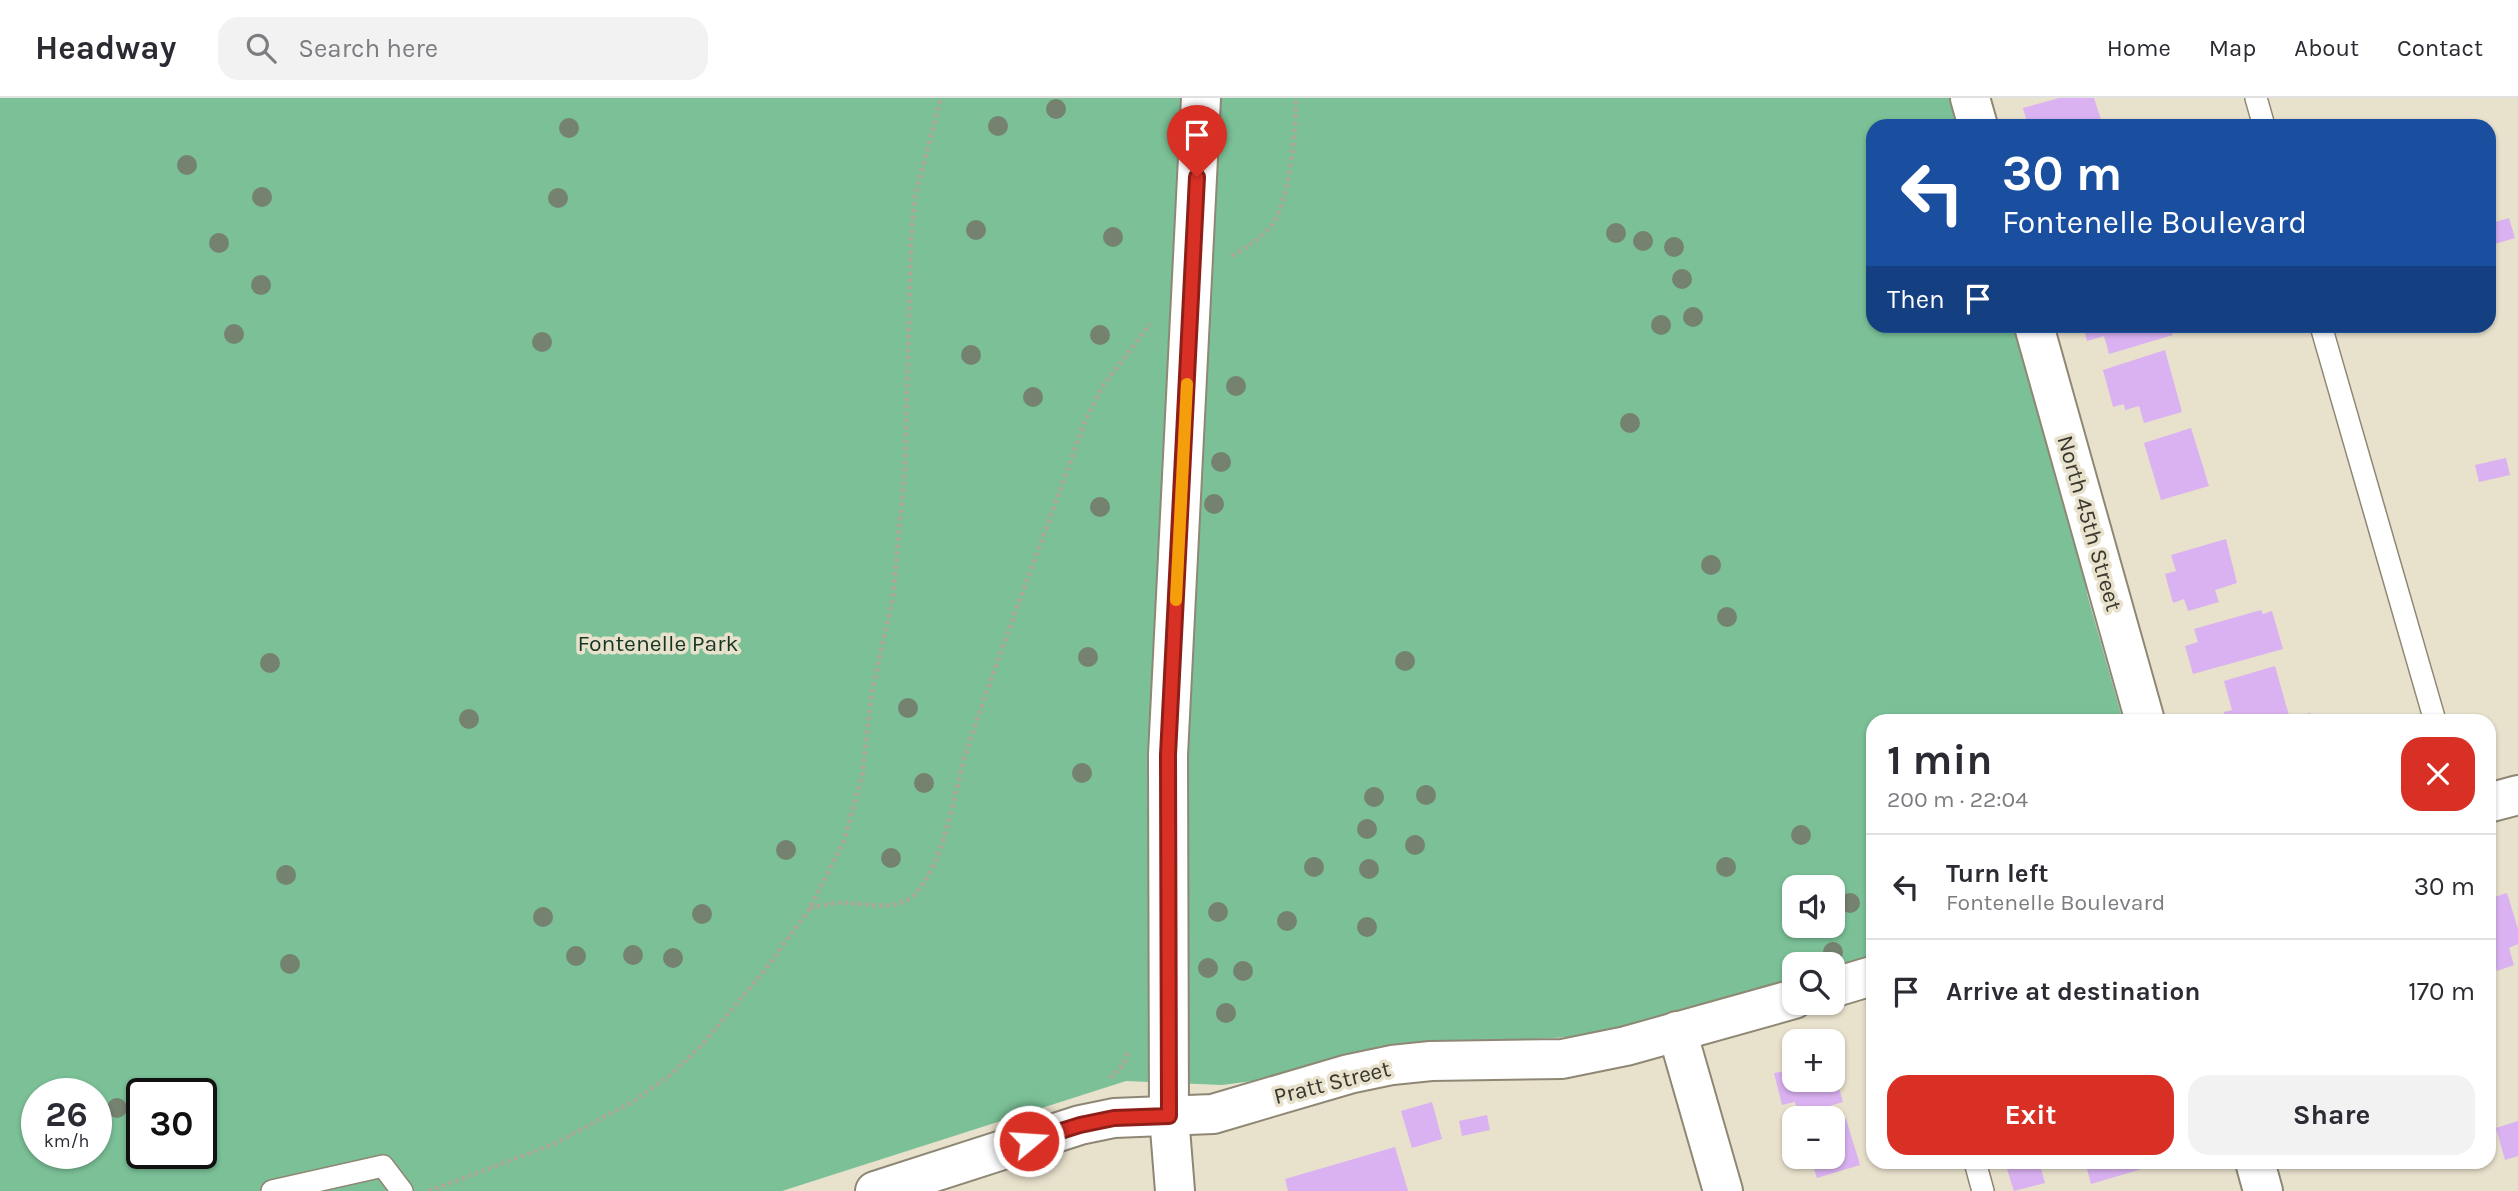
<!DOCTYPE html>
<meta charset="utf-8">
<style>
body{margin:0;font-family:Karla,sans-serif;background:#f2f2f3;color:#2b2b33;height:100vh;display:flex;flex-direction:column;font-size:26px;white-space:nowrap}
*{box-sizing:border-box;margin:0}
p{font-size:23px;color:#7c7c81}
.icon{flex:none;width:38px;height:38px;fill:none;stroke:currentColor;stroke-width:2;stroke-linecap:round;stroke-linejoin:round}
.map{position:relative;flex:1;overflow:hidden}
.sheet{position:absolute;left:1866px;top:616px;width:630px;height:455px;display:flex;flex-direction:column;background:#fff;border-radius:21px;box-shadow:0 2px 5px #0004}
.sheet>*{flex:none}
.hud{position:absolute;left:1866px;top:21px;width:630px;height:214px;border-radius:21px;box-shadow:0 2px 5px #0004;background:#1a4fa0;color:#fff;overflow:hidden}
.fabs{position:absolute;left:1782px;top:777px;display:grid;gap:14px}
.fabs a{display:grid;place-items:center;width:63px;height:63px;border-radius:14px;background:#fff;box-shadow:0 2px 5px #0004;font-size:35px}
.speed{position:absolute;left:21px;top:980px;display:flex;gap:14px;font-size:35px;font-weight:700;text-align:center}
.speed>*{display:grid;place-content:center;width:91px;height:91px;border-radius:50%;background:#fff;box-shadow:0 2px 5px #0004;line-height:1}
.speed small{font-size:18px;font-weight:400}
.speed .limit{border:4px solid #111;border-radius:10px;background:#fff;color:#111}
.pin{position:absolute;display:grid;place-items:center;width:60px;height:60px;color:#fff;margin:-72px -30px;border-radius:50% 50% 50% 0;rotate:-45deg;box-shadow:0 0 7px #0007}
.pin .icon{rotate:45deg}
.me{position:absolute;width:77px;margin:-38px;rotate:72deg;stroke-linejoin:round;filter:drop-shadow(0 0 5px #0008)}
.turn{display:flex;align-items:center;gap:24px;height:147px;padding:0 21px;font-size:32px}
.turn .icon{width:91px;height:91px;stroke-width:2.5}
.turn b{display:block;font-size:49px;line-height:60px}
.then{display:flex;align-items:center;height:66px;padding:0 21px;background:#0003;gap:14px;font-size:26px}
.round{display:grid;place-items:center;flex:none;width:74px;height:74px;border-radius:21px;background:#f2f2f3}
.summary{display:flex;align-items:center;justify-content:space-between;height:119px;padding:0 21px}
h1{font-size:42px;font-weight:700;line-height:52px}
.action{display:flex;gap:14px;margin-top:auto;padding:14px 21px}
.action a{flex:1;height:80px;border-radius:21px;background:#d93025;color:#fff;font-size:28px;font-weight:700;line-height:80px;text-align:center}
.action a+a{background:#f2f2f3;color:#2b2b33}
ul{padding:0;list-style:none}
li{display:flex;align-items:center;gap:21px;height:105px;padding:0 21px;border-top:2px solid #e1e1e2}
li div{flex:1}
li b{display:block;font-size:26px}
li em{font-style:normal}
header{display:flex;align-items:center;gap:42px;box-sizing:border-box;height:98px;padding:0 35px;background:#fff;border-bottom:2px solid #e1e1e2}
header strong{font-size:33px}
nav{display:flex;gap:38px;margin-inline-start:auto;font-size:24px}
.search{width:490px;height:63px;background:#f2f2f3;display:flex;align-items:center;gap:18px;box-sizing:border-box;padding:0 24px;border-radius:21px;color:#7c7c81;font-size:26px}
.map>svg:first-child{display:block}
.green{fill:#7bc097;fill-rule:evenodd}
.building{fill:#dab2f1}
.lines{fill:none;stroke-linecap:round;stroke-linejoin:round}
.lane-casing{stroke:#8e8774;stroke-width:24}
.street-casing{stroke:#8e8774;stroke-width:42}
.secondary-casing{stroke:#8e8774;stroke-width:42}
.path{stroke:#aca796;stroke-width:4.5;stroke-dasharray:3.5 3.5;stroke-linecap:butt}
.lane{stroke:#fff;stroke-width:21}
.street{stroke:#fff;stroke-width:38}
.secondary{stroke:#fff;stroke-width:38}
.tree{fill:#74826f}
.route-casing{stroke:#8d1f18;stroke-width:18}
.route{stroke:#d93025;stroke-width:12}
.slow{stroke:#f59e0b;stroke-width:12}
.labels{text-anchor:middle;stroke-width:7;stroke-linejoin:round;paint-order:stroke}
.street-label{font-size:23px;fill:#39372e;stroke:#e8e1cc}
.park-label{font-size:23px;fill:#153523;stroke:#e8e1cc}
</style>
<header>
<strong>Headway</strong>
<div class="search"><svg class="icon" aria-label="search" viewBox="0 0 24 24"><circle cx="10" cy="10" r="6"/><path d="M15 15l6 6"/></svg>Search here</div>
<nav><a>Home</a><a>Map</a><a>About</a><a>Contact</a></nav>
</header>
<div class="map">
<svg width="2518" height="1093" viewBox="0 0 2518 1093">
<rect width="100%" height="100%" fill="#e8e1cc"/>
<path class="green" d="M 0,0 L 1958,0 L 1976,28 L 1872,28 L 1872,228 L 2051,228 L 2041,298 L 2033,299 L 2069,428 L 2081,451 L 2087,496 L 2123,623 L 1872,623 L 1872,859 L 1832,871 L 1832,866 L 1794,866 L 1794,881 L 1623,929 L 1573,939 L 1482,943 L 1322,973 L 1309,967 L 1253,983 L 1222,987 L 1126,983 L 782,1093 L 0,1093 ZM 1794,789 L 1832,789 L 1832,828 L 1794,828 ZM 37,996 L 96,996 L 96,1055 L 37,1055 ZM 142,996 L 201,996 L 201,1055 L 142,1055 Z"/>
<g class="building">
<polygon points="2059,0 2094,0 2103,28 2028,28 2023,10"/>
<polygon points="2471,22 2473,28 2452,28 2452,27"/>
<polygon points="2488,114 2492,125 2509,120 2515,140 2488,148"/>
<polygon points="2083,228 2170,228 2173,237 2109,256 2104,238 2087,243"/>
<polygon points="2165,252 2182,314 2144,325 2139,308 2125,312 2124,306 2113,309 2103,272"/>
<polygon points="2191,330 2209,388 2161,402 2144,345"/>
<polygon points="2506,360 2510,377 2479,384 2475,367"/>
<polygon points="2226,441 2237,485 2215,492 2219,504 2188,513 2184,501 2173,505 2165,476 2176,473 2171,457"/>
<polygon points="2261,512 2263,516 2272,513 2283,551 2193,576 2185,548 2198,544 2194,531"/>
<polygon points="2275,568 2290,621 2310,615 2312,623 2226,623 2224,614 2232,612 2224,583"/>
<polygon points="2507,795 2518,831 2518,846 2509,850 2514,867 2497,873 2492,855 2488,856 2488,801"/>
<polygon points="1794,958 1794,982 1832,982 1833,969 1843,1004 1798,1017 1795,1004 1782,1007 1774,975 1786,973 1783,961"/>
<polygon points="1432,1004 1442,1041 1412,1050 1401,1013"/>
<polygon points="1487,1017 1490,1032 1462,1038 1459,1023"/>
<polygon points="1846,1021 1860,1067 1817,1080 1813,1068 1804,1071 1800,1059 1832,1059 1832,1025"/>
<polygon points="2518,1023 2518,1058 2505,1062 2496,1030"/>
<polygon points="1395,1049 1408,1093 1288,1093 1285,1081"/>
<polygon points="2029,1064 2039,1064 2045,1085 2014,1093 2007,1071"/>
<polygon points="2085,1064 2162,1064 2162,1065 2091,1086"/>
</g>
<g class="lines">
<defs>
<g id="lane">
<polyline points="2256,0 2264,28"/>
<polyline points="2321,228 2435,623"/>
<polyline points="1975,1064 1983,1093"/>
<polyline points="272,1093 383,1068 402,1093"/>
</g>
<g id="street">
<polyline points="1970,0 1978,28"/>
<polyline points="2034,228 2145,623"/>
<polyline points="2488,705 2518,697"/>
<polyline points="1832,890 1872,878"/>
<polyline points="1677,933 1723,1093"/>
<polyline points="2255,1064 2263,1093"/>
<polyline points="875,1093 1080,1027 1114,1020 1213,1016 1349,976 1392,967 1431,963 1562,961 1626,948 1794,901"/>
</g>
<polyline id="secondary" points="1175,1093 1169,1018 1168,657 1201,0"/>
</defs>
<use href="#lane" class="lane-casing"/>
<use href="#street" class="street-casing"/>
<use href="#secondary" class="secondary-casing"/>
<g class="path">
<path d="M 1232,158 C 1246,149 1260,141 1271,128 C 1290,105 1296,30 1296,0"/>
<path d="M 810,810 C 819,808 828,806 837,805 C 861,803 894,816 914,797 C 946,764 954,691 968,648 C 1005,539 1046,432 1085,323 L 1102,289 L 1150,226"/>
<polyline points="1110,980 1124,966 1128,954"/>
<polyline points="429,1093 554,1046 634,1003 670,977 700,949 765,872 810,810 844,743 862,678 872,593 893,499 905,368 911,139 915,98 941,0"/>
</g>
<use href="#lane" class="lane"/>
<use href="#street" class="street"/>
<use href="#secondary" class="secondary"/>
</g>
<g class="tree">
<circle cx="1056" cy="11" r="10"/>
<circle cx="998" cy="28" r="10"/>
<circle cx="569" cy="30" r="10"/>
<circle cx="187" cy="67" r="10"/>
<circle cx="262" cy="99" r="10"/>
<circle cx="558" cy="100" r="10"/>
<circle cx="976" cy="132" r="10"/>
<circle cx="1616" cy="135" r="10"/>
<circle cx="1113" cy="139" r="10"/>
<circle cx="1643" cy="143" r="10"/>
<circle cx="219" cy="145" r="10"/>
<circle cx="1674" cy="149" r="10"/>
<circle cx="1682" cy="181" r="10"/>
<circle cx="261" cy="187" r="10"/>
<circle cx="1693" cy="219" r="10"/>
<circle cx="1661" cy="227" r="10"/>
<circle cx="234" cy="236" r="10"/>
<circle cx="1100" cy="237" r="10"/>
<circle cx="542" cy="244" r="10"/>
<circle cx="971" cy="257" r="10"/>
<circle cx="1236" cy="288" r="10"/>
<circle cx="1033" cy="299" r="10"/>
<circle cx="1630" cy="325" r="10"/>
<circle cx="1221" cy="364" r="10"/>
<circle cx="1214" cy="406" r="10"/>
<circle cx="1100" cy="409" r="10"/>
<circle cx="1711" cy="467" r="10"/>
<circle cx="1727" cy="519" r="10"/>
<circle cx="1088" cy="559" r="10"/>
<circle cx="1405" cy="563" r="10"/>
<circle cx="270" cy="565" r="10"/>
<circle cx="908" cy="610" r="10"/>
<circle cx="469" cy="621" r="10"/>
<circle cx="1082" cy="675" r="10"/>
<circle cx="924" cy="685" r="10"/>
<circle cx="1426" cy="697" r="10"/>
<circle cx="1374" cy="699" r="10"/>
<circle cx="1367" cy="731" r="10"/>
<circle cx="1801" cy="737" r="10"/>
<circle cx="1415" cy="747" r="10"/>
<circle cx="786" cy="752" r="10"/>
<circle cx="891" cy="760" r="10"/>
<circle cx="1314" cy="769" r="10"/>
<circle cx="1726" cy="769" r="10"/>
<circle cx="1369" cy="771" r="10"/>
<circle cx="286" cy="777" r="10"/>
<circle cx="1850" cy="805" r="10"/>
<circle cx="1218" cy="814" r="10"/>
<circle cx="702" cy="816" r="10"/>
<circle cx="543" cy="819" r="10"/>
<circle cx="1287" cy="823" r="10"/>
<circle cx="1367" cy="829" r="10"/>
<circle cx="1833" cy="854" r="10"/>
<circle cx="633" cy="857" r="10"/>
<circle cx="576" cy="858" r="10"/>
<circle cx="673" cy="860" r="10"/>
<circle cx="290" cy="866" r="10"/>
<circle cx="1208" cy="870" r="10"/>
<circle cx="1243" cy="873" r="10"/>
<circle cx="1226" cy="915" r="10"/>
<circle cx="117" cy="1010" r="10"/>
</g>
<g class="lines">
<defs>
<polyline id="route" points="1029,1043 1080,1027 1114,1020 1169,1018 1168,657 1197,79"/>
</defs>
<use href="#route" class="route-casing"/>
<use href="#route" class="route"/>
<polyline class="slow" points="1176,502 1187,286"/>
</g>
<g class="labels">
<g class="street-label">
<text transform="translate(2090 425) rotate(74)" y="8">North 45th Street</text>
<text transform="translate(1332 984) rotate(-14)" y="8">Pratt Street</text>
</g>
<g class="park-label">
<text x="658" y="553">Fontenelle Park</text>
</g>
</g>
</svg>
<div class="fabs">
<a><svg class="icon" aria-label="sound" viewBox="0 0 24 24"><path d="M4 9h4l5-4v14l-5-4H4zM17 9q2 3 0 6"/></svg></a>
<a><svg class="icon" aria-label="search" viewBox="0 0 24 24"><circle cx="10" cy="10" r="6"/><path d="M15 15l6 6"/></svg></a>
<a>+</a>
<a>−</a>
</div>
<div class="speed"><div>26<small>km/h</small></div><div class="limit">30</div></div>
<div class="pin" style="left:1197px;top:79px;background:#d93025"><svg class="icon" aria-label="arrive" viewBox="0 0 24 24"><path d="M6 21V4h12l-3 4 3 4H6"/></svg></div>
<svg class="me" style="left:1029px;top:1043px" viewBox="-20 -20 40 40"><circle r="17" fill="#d93025" stroke="#fff" stroke-width="3"/><path d="M0-11L8 9 0 5-8 9z" fill="#fff"/></svg>
<div class="hud">
<div class="turn"><svg class="icon" aria-label="left" viewBox="0 0 24 24"><path d="M17 20v-9H6M10 6l-5 5 5 5"/></svg><div><b>30 m</b>Fontenelle Boulevard</div></div>
<div class="then">Then<svg class="icon" aria-label="arrive" viewBox="0 0 24 24"><path d="M6 21V4h12l-3 4 3 4H6"/></svg></div>
</div>
<section class="sheet">
<div class="summary"><div><h1>1 min</h1><p>200 m · 22:04</p></div><a class="round" style="background:#d93025;color:#fff"><svg class="icon" aria-label="close" viewBox="0 0 24 24"><path d="M6 6l12 12M18 6L6 18"/></svg></a></div>
<ul>
<li><svg class="icon" aria-label="left" viewBox="0 0 24 24"><path d="M17 20v-9H6M10 6l-5 5 5 5"/></svg><div><b>Turn left</b><p>Fontenelle Boulevard</p></div><em>30 m</em></li>
<li><svg class="icon" aria-label="arrive" viewBox="0 0 24 24"><path d="M6 21V4h12l-3 4 3 4H6"/></svg><div><b>Arrive at destination</b></div><em>170 m</em></li>
</ul>
<div class="action"><a>Exit</a><a>Share</a></div>
</section>
</div>
